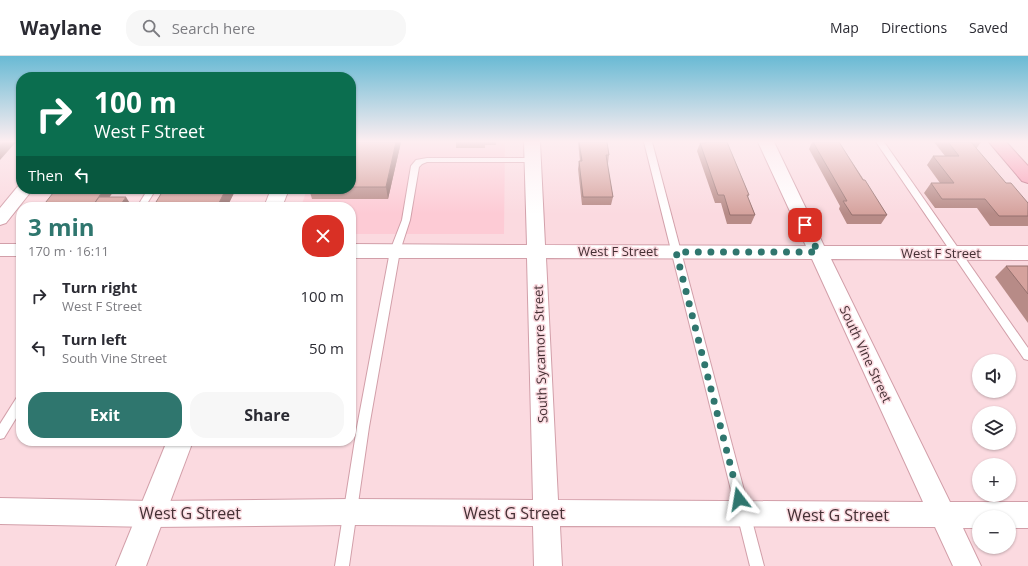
<!DOCTYPE html>
<meta charset="utf-8">
<style>
body{margin:0;font-family:"Open Sans",sans-serif;background:#f7f7f7;color:#2b2b33;height:100vh;display:flex;flex-direction:column;font-size:15px;white-space:nowrap}
*{box-sizing:border-box;margin:0}
p{font-size:13px;color:#7c7c81}
.icon{flex:none;width:22px;height:22px;fill:none;stroke:currentColor;stroke-width:2;stroke-linecap:round;stroke-linejoin:round}
.map{position:relative;flex:1;overflow:hidden}
.details{position:absolute;left:16px;top:146px;width:340px;height:244px;display:flex;flex-direction:column;background:#fff;border-radius:16px;box-shadow:0 1px 3px #0004}
.details>*{flex:none}
.banner{position:absolute;left:16px;top:16px;width:340px;height:122px;border-radius:16px;box-shadow:0 1px 3px #0004;background:#0b6e4f;color:#fff;overflow:hidden}
.tools{position:absolute;left:972px;top:298px;display:grid;gap:8px}
.tools a{display:grid;place-items:center;width:44px;height:44px;border-radius:50%;background:#fff;box-shadow:0 1px 3px #0004;font-size:20px}
.pin{position:absolute;display:grid;place-items:center;width:34px;height:34px;color:#fff;margin:-17px;border-radius:8px;box-shadow:0 2px 6px #0006}
.me{position:absolute;width:44px;margin:-22px;rotate:346deg;stroke-linejoin:round;filter:drop-shadow(0 0 3px #0008)}
.turn{display:flex;align-items:center;gap:14px;height:84px;padding:0 12px;font-size:18px}
.turn .icon{width:52px;height:52px;stroke-width:2.5}
.turn b{display:block;font-size:28px;line-height:34px}
.then{display:flex;align-items:center;height:38px;padding:0 12px;background:#0003;gap:8px;font-size:15px}
.round{display:grid;place-items:center;flex:none;width:42px;height:42px;border-radius:16px;background:#f7f7f7}
.summary{display:flex;align-items:center;justify-content:space-between;height:68px;padding:0 12px}
h1{font-size:24px;font-weight:700;line-height:30px;color:#2f766e}
.action{display:flex;gap:8px;margin-top:auto;padding:8px 12px}
.action a{flex:1;height:46px;border-radius:16px;background:#2f766e;color:#fff;font-size:16px;font-weight:700;line-height:46px;text-align:center}
.action a+a{background:#f7f7f7;color:#2b2b33}
ul{padding:0;list-style:none}
li{display:flex;align-items:center;gap:12px;height:52px;padding:0 12px}
li div{flex:1}
li b{display:block;font-size:15px}
li em{font-style:normal}
header{display:flex;align-items:center;gap:24px;box-sizing:border-box;height:56px;padding:0 20px;background:#fff;border-bottom:1px solid #e1e1e2}
header strong{font-size:19px}
nav{display:flex;gap:22px;margin-inline-start:auto;font-size:14px}
.search{width:280px;height:36px;background:#f7f7f7;display:flex;align-items:center;gap:10px;box-sizing:border-box;padding:0 14px;border-radius:16px;color:#7c7c81;font-size:15px}
.map>svg:first-child{display:block}
.built{fill:#fdcbd5}
.lines{fill:none;stroke-linecap:round;stroke-linejoin:round}
.service-casing{stroke:#d29fa9;stroke-width:2}
.minor-casing{stroke:#d29fa9;stroke-width:2}
.secondary-casing{stroke:#d29fa9;stroke-width:2}
.trunk-casing{stroke:#b8667a;stroke-width:2}
.service{fill:#fff;fill-rule:evenodd}
.minor{fill:#fff;fill-rule:evenodd}
.secondary{fill:#fff;fill-rule:evenodd}
.trunk{fill:#f89cb3;fill-rule:evenodd}
.wall{fill:#b78b87}
.shaded-wall{fill:#95716e}
.building{fill:#d5a29d;stroke:#95716e}
.route{stroke:#2f766e;stroke-width:7;stroke-dasharray:0 12.6}
.labels{text-anchor:middle;stroke-width:3;stroke-linejoin:round;paint-order:stroke}
.street-label{font-size:13px;fill:#443034;stroke:#fbdae0}
.near-street-label{font-size:16px;fill:#443034;stroke:#fbdae0}
</style>
<header>
<strong>Waylane</strong>
<div class="search"><svg class="icon" aria-label="search" viewBox="0 0 24 24"><circle cx="10" cy="10" r="6"/><path d="M15 15l6 6"/></svg>Search here</div>
<nav><a>Map</a><a>Directions</a><a>Saved</a></nav>
</header>
<div class="map">
<svg width="1028" height="510" viewBox="0 0 1028 510">
<rect width="100%" height="100%" fill="#fbdae0"/>
<polygon class="built" points="351,86 505,86 504,178 351,178 351,151 301,151 307,133 351,133"/>
<g class="lines">
<defs>
<g id="service">
<polygon points="644,86 652,86 764,510 750,510"/>
<polygon points="876,86 884,86 1028,292 1028,304 1024,303"/>
<polygon points="427,102 533,102 537,104 533,106 427,106 422,108 419,111 410,164 400,195 369,371 349,510 335,510 357,371 390,195 402,164 411,110 416,104"/>
<polygon points="148,133 156,133 145,151 137,151"/>
<polygon points="21,339 21,354 4,382 0,383 0,368 17,341"/>
</g>
<g id="minor">
<path d="M 524,86 L 540,86 L 545,189 L 806,190 L 758,86 L 774,86 L 824,190 L 1028,190 L 1028,204 L 831,203 L 950,446 L 1028,446 L 1028,472 L 1009,472 L 1009,461 L 979,461 L 979,472 L 963,472 L 981,510 L 953,510 L 935,471 L 560,470 L 562,510 L 534,510 L 533,470 L 350,469 L 152,471 L 0,468 L 0,442 L 152,445 L 350,443 L 533,444 L 527,202 L 351,202 L 351,188 L 527,189 ZM 546,202 L 812,203 L 923,446 L 558,444 Z"/>
<polygon points="19,129 21,129 21,133 33,133 6,167 0,169 0,152"/>
<rect x="0" y="188" width="21" height="12"/>
</g>
<g id="secondary">
<polygon points="271,133 289,133 282,151 264,151"/>
<polygon points="167,385 193,385 146,510 116,510"/>
</g>
<polygon id="trunk" points="989,86 1006,86 1028,110 1028,127 1022,125"/>
</defs>
<use href="#service" class="service-casing"/>
<use href="#minor" class="minor-casing"/>
<use href="#secondary" class="secondary-casing"/>
<use href="#trunk" class="trunk-casing"/>
<use href="#service" class="service"/>
<use href="#minor" class="minor"/>
<use href="#secondary" class="secondary"/>
<use href="#trunk" class="trunk"/>
</g>
<g class="wall">
<polygon points="351,86 401,86 388,143 312,143 309,133 351,133"/>
<polygon points="456,86 496,86 496,89 485,89 485,92 456,92"/>
<polygon points="578,86 607,86 609,99 608,107 607,107 613,141 611,149 582,149 578,113 579,105 580,105"/>
<polygon points="705,86 727,86 749,139 748,141 755,159 751,168 727,168 721,147 715,147 697,95 700,87 705,87"/>
<polygon points="812,86 839,86 887,159 881,168 847,168 839,153 840,150 809,93"/>
<polygon points="934,86 981,86 976,93 1006,127 1028,147 1028,170 990,170 977,152 935,152 924,137 931,127 940,127 927,109 933,100 945,100"/>
<polygon points="178,133 237,133 235,137 234,137 227,151 153,151"/>
<polygon points="1006,210 1028,210 1028,267 995,221"/>
</g>
<g class="shaded-wall">
<polygon points="3,86 16,86 0,104 0,90"/>
<polygon points="396,86 401,86 388,143 386,131"/>
<polygon points="104,133 115,133 103,151 92,151"/>
<polygon points="226,133 231,133 234,137 227,151 217,151"/>
<polygon points="233,133 237,133 235,137"/>
<polygon points="126,141 131,149 130,151 119,151"/>
</g>
<g class="building">
<polygon points="0,86 3,86 0,90"/>
<polygon points="351,86 396,86 386,131 351,131"/>
<polygon points="579,86 607,86 609,99 606,99 613,141 583,141 579,105 582,105"/>
<polygon points="706,86 727,86 749,139 747,139 755,159 730,159 724,139 718,139 700,87 706,87"/>
<polygon points="813,86 839,86 863,124 865,124 887,159 852,159 843,145 847,145"/>
<polygon points="948,86 971,86 1006,127 1011,127 1028,147 1028,160 999,160 985,143 942,143 931,127 954,127 933,100 959,100"/>
<polygon points="60,133 104,133 92,151 42,151 53,137 57,137"/>
<polygon points="164,133 226,133 217,151 153,151"/>
<polygon points="99,141 126,141 119,151 92,151"/>
<polygon points="1006,210 1028,210 1028,238"/>
</g>
<linearGradient id="sky" x2="0" y2="1"><stop stop-color="#69bad4"/><stop offset="0.54" stop-color="#fdeef1"/><stop offset="1" stop-color="#fdeef1" stop-opacity="0"/></linearGradient>
<rect width="1028" height="158" fill="url(#sky)"/>
<g class="lines">
<polyline class="route" points="739,443 676,196 818,196 805,169"/>
</g>
<g class="labels">
<g class="street-label">
<text x="618" y="200">West F Street</text>
<text x="941" y="202">West F Street</text>
<text transform="translate(540 298) rotate(-92)" y="5">South Sycamore Street</text>
<text transform="translate(866 298) rotate(65)" y="5">South Vine Street</text>
</g>
<g class="near-street-label">
<text x="190" y="463">West G Street</text>
<text x="514" y="463">West G Street</text>
<text x="838" y="465">West G Street</text>
</g>
</g>
</svg>
<div class="tools">
<a><svg class="icon" aria-label="sound" viewBox="0 0 24 24"><path d="M4 9h4l5-4v14l-5-4H4zM17 9q2 3 0 6"/></svg></a>
<a><svg class="icon" aria-label="layers" viewBox="0 0 24 24"><path d="M12 4l9 5-9 5-9-5zM3 14l9 5 9-5"/></svg></a>
<a>+</a>
<a>−</a>
</div>
<div class="pin" style="left:805px;top:169px;background:#d93025"><svg class="icon" aria-label="arrive" viewBox="0 0 24 24"><path d="M6 21V4h12l-3 4 3 4H6"/></svg></div>
<svg class="me" style="left:739px;top:443px" viewBox="-20 -20 40 40"><path d="M0-17L14 15 0 8-14 15z" fill="#2f766e" stroke="#fff" stroke-width="4"/></svg>
<div class="banner">
<div class="turn"><svg class="icon" aria-label="right" viewBox="0 0 24 24"><path d="M7 20v-9h11M14 6l5 5-5 5"/></svg><div><b>100 m</b>West F Street</div></div>
<div class="then">Then<svg class="icon" aria-label="left" viewBox="0 0 24 24"><path d="M17 20v-9H6M10 6l-5 5 5 5"/></svg></div>
</div>
<section class="details">
<div class="summary"><div><h1>3 min</h1><p>170 m · 16:11</p></div><a class="round" style="background:#d93025;color:#fff"><svg class="icon" aria-label="close" viewBox="0 0 24 24"><path d="M6 6l12 12M18 6L6 18"/></svg></a></div>
<ul>
<li><svg class="icon" aria-label="right" viewBox="0 0 24 24"><path d="M7 20v-9h11M14 6l5 5-5 5"/></svg><div><b>Turn right</b><p>West F Street</p></div><em>100 m</em></li>
<li><svg class="icon" aria-label="left" viewBox="0 0 24 24"><path d="M17 20v-9H6M10 6l-5 5 5 5"/></svg><div><b>Turn left</b><p>South Vine Street</p></div><em>50 m</em></li>
</ul>
<div class="action"><a>Exit</a><a>Share</a></div>
</section>
</div>
